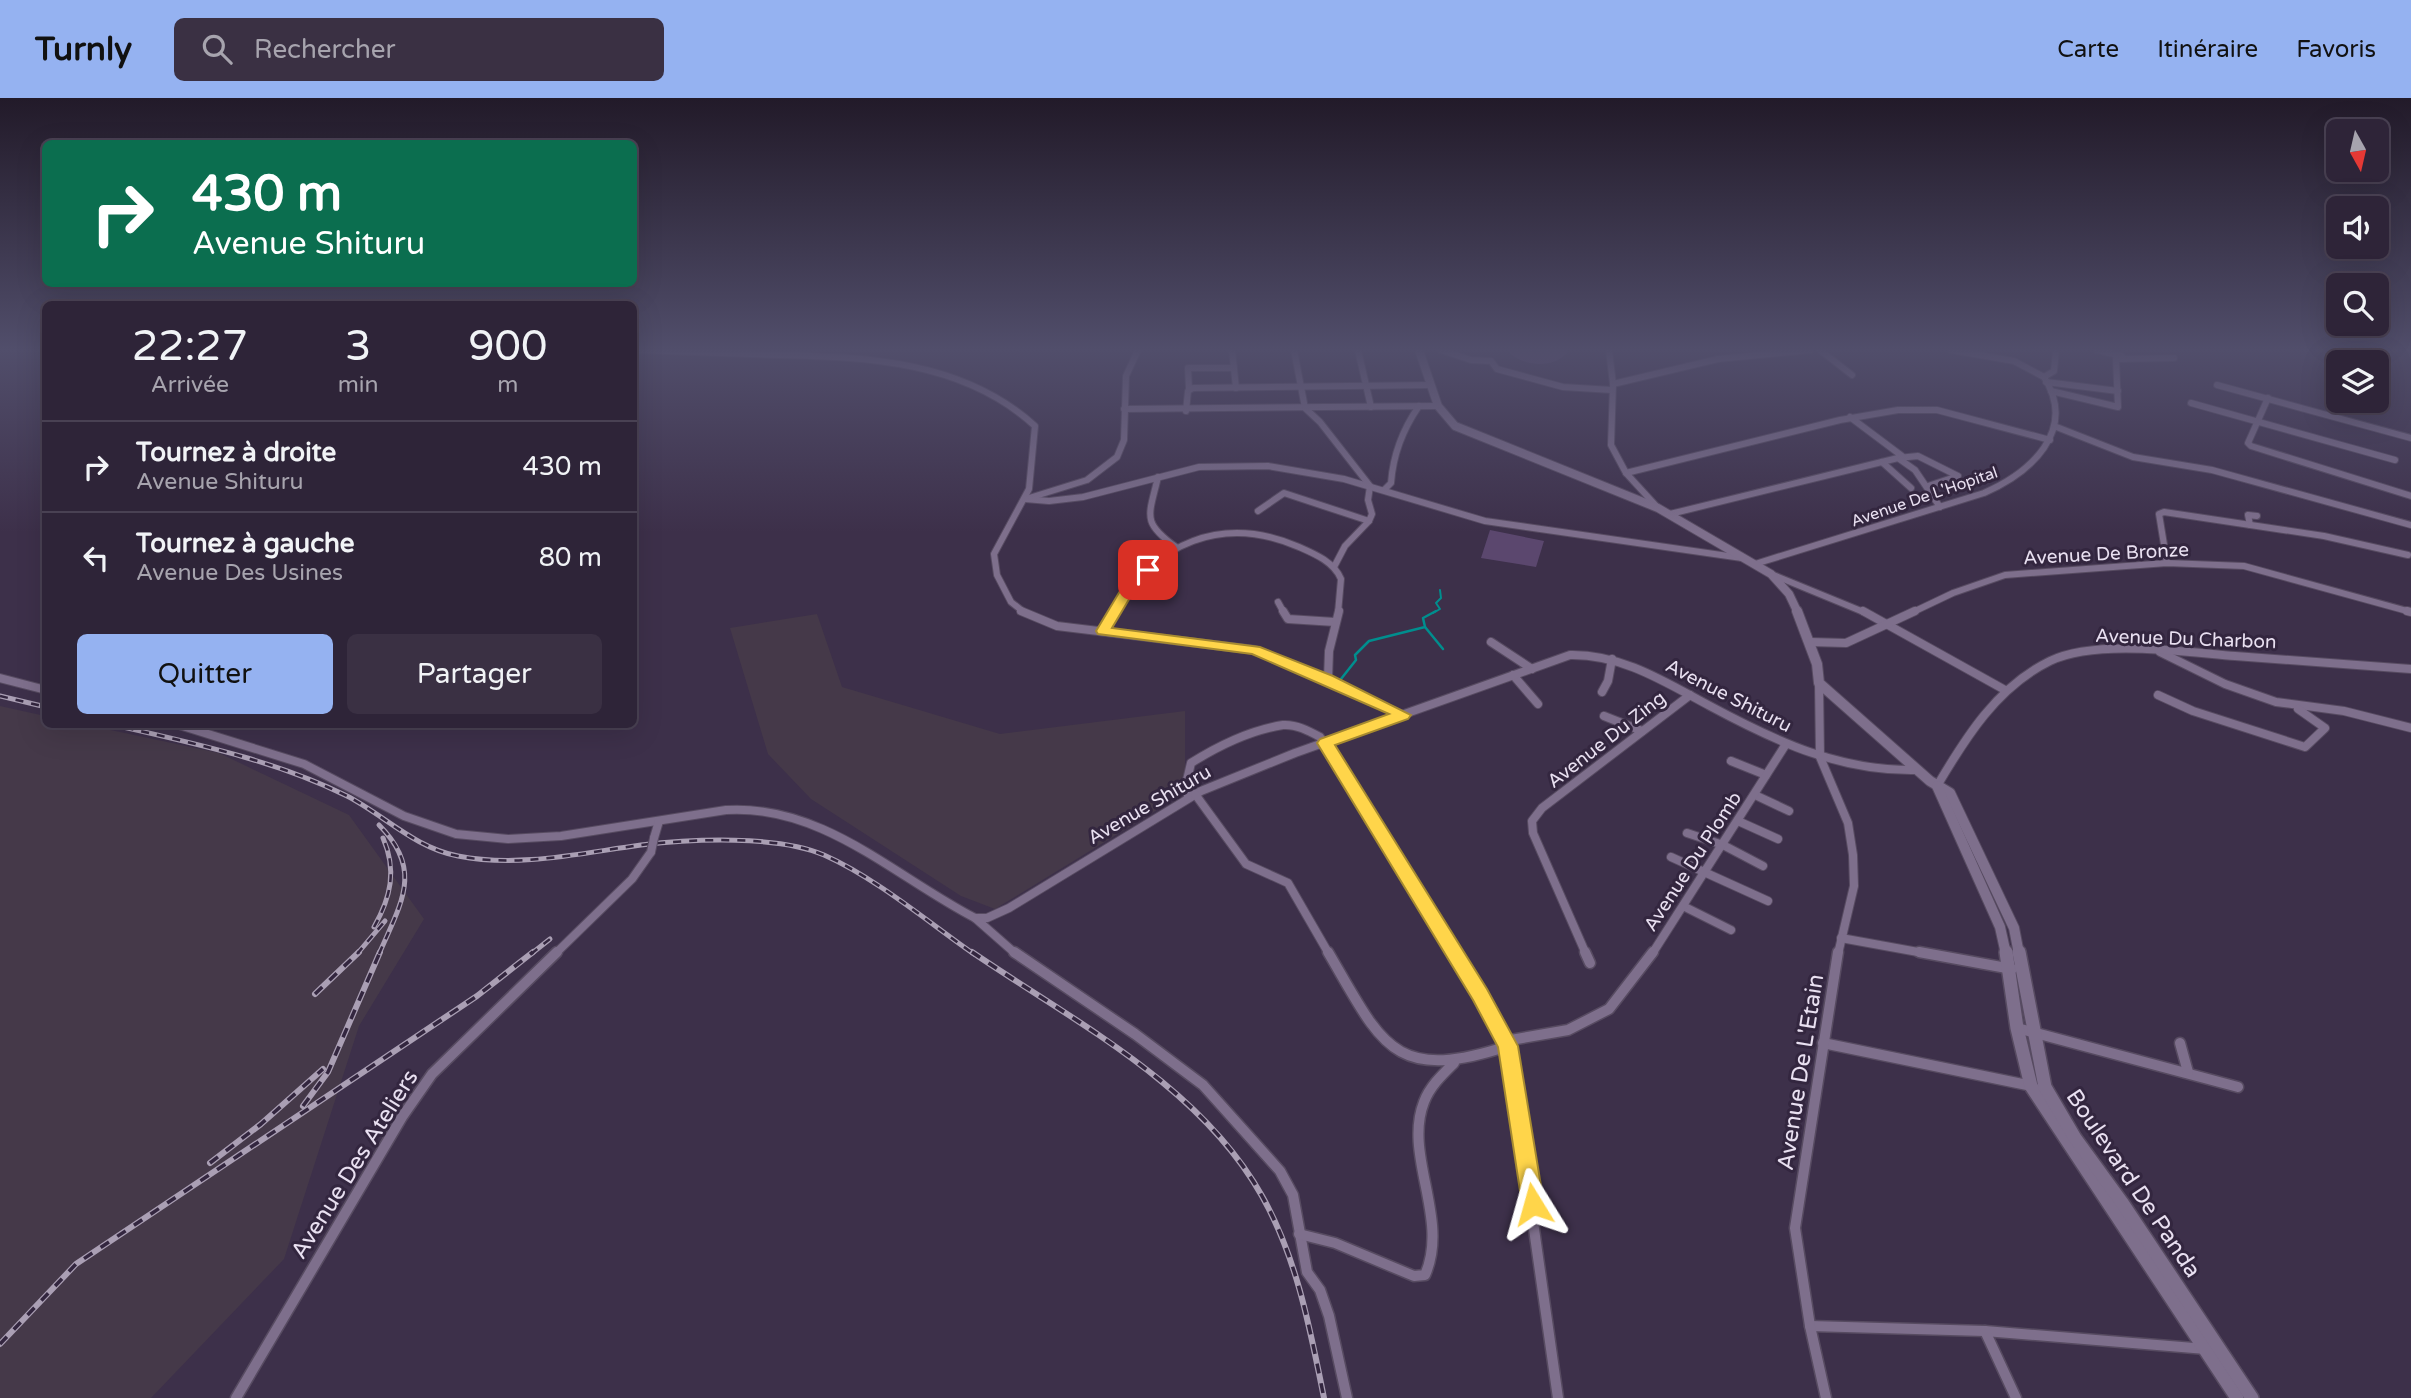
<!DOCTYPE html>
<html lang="fr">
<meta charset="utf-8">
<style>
body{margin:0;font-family:"Varela Round",sans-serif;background:#3a3043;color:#f1f3f6;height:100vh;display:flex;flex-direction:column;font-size:26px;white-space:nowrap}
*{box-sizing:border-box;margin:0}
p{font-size:23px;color:#a7a4ae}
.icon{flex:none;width:38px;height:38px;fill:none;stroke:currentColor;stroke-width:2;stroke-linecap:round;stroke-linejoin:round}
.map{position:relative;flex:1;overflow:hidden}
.details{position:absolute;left:42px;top:203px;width:595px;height:427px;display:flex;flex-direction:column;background:#2e2438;border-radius:10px;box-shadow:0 7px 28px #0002,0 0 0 2px #494153}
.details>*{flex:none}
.hud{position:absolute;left:42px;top:42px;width:595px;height:147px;border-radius:10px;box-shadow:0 7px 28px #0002,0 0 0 2px #494153;background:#0b6e4f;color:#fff;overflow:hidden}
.needle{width:46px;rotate:172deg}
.tools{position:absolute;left:2326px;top:21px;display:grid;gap:14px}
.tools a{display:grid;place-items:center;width:63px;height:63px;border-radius:10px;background:#2e2438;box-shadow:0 7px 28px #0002,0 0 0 2px #494153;font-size:35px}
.pin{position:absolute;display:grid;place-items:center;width:60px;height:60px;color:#fff;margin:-30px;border-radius:14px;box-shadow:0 4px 10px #0006}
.me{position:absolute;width:77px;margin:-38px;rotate:352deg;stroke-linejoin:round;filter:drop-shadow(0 0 5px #0008)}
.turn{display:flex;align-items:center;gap:24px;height:147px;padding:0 35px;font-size:32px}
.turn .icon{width:91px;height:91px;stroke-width:2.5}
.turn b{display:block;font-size:49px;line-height:60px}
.eta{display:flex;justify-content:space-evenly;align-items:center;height:119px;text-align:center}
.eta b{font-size:42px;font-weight:600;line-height:49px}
.action{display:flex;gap:14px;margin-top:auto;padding:14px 35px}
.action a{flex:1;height:80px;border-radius:10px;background:#95b2f1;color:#111;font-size:28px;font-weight:600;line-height:80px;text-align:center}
.action a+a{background:#3a3043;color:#f1f3f6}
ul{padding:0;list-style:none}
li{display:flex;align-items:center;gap:21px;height:91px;padding:0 35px;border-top:2px solid #494153}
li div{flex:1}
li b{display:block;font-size:26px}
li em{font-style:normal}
header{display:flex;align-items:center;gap:42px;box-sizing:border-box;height:98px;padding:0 35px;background:#95b2f1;color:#111}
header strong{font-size:33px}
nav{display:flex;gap:38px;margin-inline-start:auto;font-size:24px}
.search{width:490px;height:63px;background:#3a3043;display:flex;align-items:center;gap:18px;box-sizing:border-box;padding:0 24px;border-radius:10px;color:#a7a4ae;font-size:26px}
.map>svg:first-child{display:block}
.industrial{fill:#453949}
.green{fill:#5b476e}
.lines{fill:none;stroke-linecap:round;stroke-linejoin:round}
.stream-far1{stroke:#008e8e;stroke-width:2}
.stream{stroke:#008e8e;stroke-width:2.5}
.minor-far2-casing{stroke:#574b61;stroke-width:8}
.minor-far1-casing{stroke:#574b61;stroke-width:10}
.minor-casing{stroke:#574b61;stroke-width:13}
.tertiary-far2-casing{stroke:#574b61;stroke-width:10}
.tertiary-far1-casing{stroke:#574b61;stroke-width:12}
.tertiary-casing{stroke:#574b61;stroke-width:16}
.minor-far2{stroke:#7e6f8c;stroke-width:6}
.minor-far1{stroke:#7e6f8c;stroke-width:8}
.minor{stroke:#7e6f8c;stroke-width:10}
.tertiary-far2{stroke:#7e6f8c;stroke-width:8}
.tertiary-far1{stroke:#7e6f8c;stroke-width:10}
.tertiary{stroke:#7e6f8c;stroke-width:13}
.rail-far1-casing{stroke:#aa9fb4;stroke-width:5}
.rail-casing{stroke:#aa9fb4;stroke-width:6}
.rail-far1{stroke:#33263f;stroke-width:2.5;stroke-dasharray:8;stroke-linecap:butt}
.rail{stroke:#33263f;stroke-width:3.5;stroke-dasharray:10;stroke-linecap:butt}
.minor-bridge-casing{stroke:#574b61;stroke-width:10;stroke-linecap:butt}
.minor-bridge{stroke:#7e6f8c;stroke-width:8}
.route{fill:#ffd54a;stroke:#a68a30;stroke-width:2}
.labels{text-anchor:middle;stroke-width:6;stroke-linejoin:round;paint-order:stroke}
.far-street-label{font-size:16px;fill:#e9e0f1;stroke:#33263f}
.street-label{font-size:19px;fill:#e9e0f1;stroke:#33263f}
.near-street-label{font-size:23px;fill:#e9e0f1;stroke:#33263f}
</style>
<header>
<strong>Turnly</strong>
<div class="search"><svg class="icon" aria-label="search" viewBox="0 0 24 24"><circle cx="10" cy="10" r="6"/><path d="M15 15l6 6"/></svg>Rechercher</div>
<nav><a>Carte</a><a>Itinéraire</a><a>Favoris</a></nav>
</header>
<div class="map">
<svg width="2411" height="1300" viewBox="0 0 2411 1300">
<rect width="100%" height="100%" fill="#3d304a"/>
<g class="industrial">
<polygon points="817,516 842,589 1000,636 1185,613 1185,675 1160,710 995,811 961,798 811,701 768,656 730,530"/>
<polygon points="0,608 45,618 46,626 87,627 219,655 349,717 424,821 359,928 284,1161 151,1300 0,1300"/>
</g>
<g class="green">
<path d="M 1507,252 L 1566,252 L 1567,255 C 1553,271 1521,269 1507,252 Z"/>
<polygon points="1490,432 1544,443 1536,469 1481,460"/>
</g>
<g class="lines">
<polyline class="stream-far1" points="1433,515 1440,511 1436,505 1441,500 1440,492"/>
<g class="stream">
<polyline points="1425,529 1443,551"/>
<polyline points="1341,581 1356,562 1355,557 1369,543 1425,529 1423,520 1436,513"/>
</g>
<defs>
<g id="minor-far2">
<path d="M 638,252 C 685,254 731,255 778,257 C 868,259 964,263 1035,328 L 1029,391 L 994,456 L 997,477 L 1011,504 L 1025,515"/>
<polyline points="1232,252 1236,290"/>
<polyline points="1294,252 1305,310 1320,324 1370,388 1368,402 1372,416 1369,423 1345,448 1334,469"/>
<polyline points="1358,252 1371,309"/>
<polyline points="1441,252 1471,262 1491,263 1497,271 1563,289 1612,292"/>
<polyline points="1609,252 1613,286 1611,347 1626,375 1658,410"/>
<polyline points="1820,252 1852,277"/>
<polyline points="2097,252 2122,258"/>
<polyline points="2044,279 2054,273 2056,252"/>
<polyline points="2046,284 2118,293"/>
<polyline points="1613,286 1718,261 1810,252"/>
<polyline points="2217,287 2411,340"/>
<polyline points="1189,291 1188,270 1234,270"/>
<polyline points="2051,293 2118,309 2116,261 2174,260"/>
<polyline points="2268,300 2248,345 2251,348 2411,398"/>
<polyline points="2191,305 2395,362"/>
<polyline points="1124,311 1438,308"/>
<polyline points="1186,313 1188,293 1193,290 1431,287"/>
<polyline points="1850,319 1902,358"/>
<polyline points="2054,328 2133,359 2212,372 2411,427"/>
<polyline points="1898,360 1918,358 1958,378 1928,388"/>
<polyline points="1882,364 1911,390"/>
<polyline points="1626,375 1840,322 1898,312 1937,312 2050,342"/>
<path d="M 1158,379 C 1149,418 1141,424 1176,449"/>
<path d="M 1384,392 L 1391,385 C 1393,357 1403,331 1419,308"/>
<polyline points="1029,400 1087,382 1117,359 1124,342 1126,278 1138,252"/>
<polyline points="1025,401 1049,403 1083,399 1199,369 1268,368 1344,381 1485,423 1742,460"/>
<polyline points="1258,413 1284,395 1369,423"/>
<polyline points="1670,416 1898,360 1915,372 1940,409"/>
<polyline points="2250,427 2248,417 2257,418"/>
<polyline points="2167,465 2159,416 2164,414 2324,438 2408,457"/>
<path d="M 1755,466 L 1984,395 C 2030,375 2078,333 2044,279 L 2014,263 L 1951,252"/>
<polyline points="1771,476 1866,515"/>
<polyline points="1278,504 1284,515"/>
<path d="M 1115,515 C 1154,444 1223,416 1299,449 C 1315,456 1334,464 1341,481 L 1338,515"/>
<polyline points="1911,515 1953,495 2005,477 2167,465 2244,468 2411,514"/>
</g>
<g id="minor-far1">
<polyline points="1021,513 1057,528 1255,552 1403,617"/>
<polyline points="1283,513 1288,521 1335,524"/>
<polyline points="1863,513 2005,592"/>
<polyline points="2407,513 2411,514"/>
<polyline points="1103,533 1116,513"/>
<polyline points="1491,544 1532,571"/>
<polyline points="1810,544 1846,545 1915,513"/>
<polyline points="2160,554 2225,586 2276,604 2344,613 2411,630"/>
<polyline points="1513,577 1538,606"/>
<polyline points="0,580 46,592"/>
<polyline points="1328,581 1329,553 1339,513"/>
<polyline points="1819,585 1820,659 1848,725 1853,757 1854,788 1838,856"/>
<polyline points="1602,594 1608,583 1612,561"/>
<polyline points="2158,597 2193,613 2305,649 2325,630 2298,611"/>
<polyline points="1604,618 1642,633"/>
<path d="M 176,626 L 304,666 L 404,718 L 456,736 L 508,741 L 561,738 L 726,712 C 822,706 894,778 975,820 L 987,820 L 1009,810 L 1201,693 L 1295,655 L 1570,557 C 1622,556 1665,584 1710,608 C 1777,644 1841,674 1918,672"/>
<polyline points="1731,663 1766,677"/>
<path d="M 1937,688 C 1966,639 1997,589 2050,563 C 2096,541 2184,554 2235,558 C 2294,562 2352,567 2411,571"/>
<polyline points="1195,696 1246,766 1288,785 1329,856"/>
<polyline points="1755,697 1789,713"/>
<path d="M 1188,700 L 1187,682 L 1191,665 C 1218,648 1251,632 1283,627 C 1296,626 1309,633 1320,639 L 1455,856"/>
<polyline points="1738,723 1778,741"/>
<polyline points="1687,735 1723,747 1763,768"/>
<polyline points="654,740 659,723"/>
<polyline points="1671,759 1768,803"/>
<polyline points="1683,808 1731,832"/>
<polyline points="975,820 1016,856"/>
<polyline points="1841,840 1929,856"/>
<polyline points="555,856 632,781 651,754"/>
<polyline points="1586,856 1533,735 1532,723 1542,710 1690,597"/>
<polyline points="1652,856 1786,646"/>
</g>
<g id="minor">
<polyline points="1014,854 1135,936 1203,987 1280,1073 1293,1097 1307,1174 1320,1192 1329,1218 1347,1300"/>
<path d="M 1328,854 C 1382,946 1392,986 1508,948"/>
<polyline points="1454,854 1508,948 1558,1300"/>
<polyline points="1585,854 1590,865"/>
<polyline points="1919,854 2012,871"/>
<polyline points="2017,930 2238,989"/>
<polyline points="1505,943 1568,932 1609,911 1653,854"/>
<polyline points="1823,945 2032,988"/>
<polyline points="2180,945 2188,974"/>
<path d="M 1299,1136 L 1335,1145 L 1414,1178 L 1425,1177 C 1450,1121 1403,1057 1424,1004 C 1430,988 1443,976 1454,965"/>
<polyline points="1810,1228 1985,1233 2206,1251"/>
<polyline points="1985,1233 2016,1300"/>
<polyline points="236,1300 402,1019 432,976 557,854"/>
<polyline points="1826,1300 1810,1228 1795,1130 1838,854"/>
</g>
<polyline id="tertiary-far2" points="1419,252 1438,308 1455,328 1658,410 1771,476 1789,496 1798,515"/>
<g id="tertiary-far1">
<polyline points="1797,513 1817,566 1819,585 1930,683 1950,695 2014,830 2019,856"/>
<polyline points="1937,688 2000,829 2006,856"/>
</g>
<g id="tertiary">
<polyline points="2006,854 2017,930 2031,988 2237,1300"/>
<polyline points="2019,854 2045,989 2075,1040 2123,1106 2252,1300"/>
</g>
</defs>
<use href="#minor-far2" class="minor-far2-casing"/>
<use href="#minor-far1" class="minor-far1-casing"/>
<use href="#minor" class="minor-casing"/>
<use href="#tertiary-far2" class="tertiary-far2-casing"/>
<use href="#tertiary-far1" class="tertiary-far1-casing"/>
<use href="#tertiary" class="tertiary-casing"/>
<use href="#minor-far2" class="minor-far2"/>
<use href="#minor-far1" class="minor-far1"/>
<use href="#minor" class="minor"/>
<use href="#tertiary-far2" class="tertiary-far2"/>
<use href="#tertiary-far1" class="tertiary-far1"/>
<use href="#tertiary" class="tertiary"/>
<defs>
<g id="rail-far1">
<polyline points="0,598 46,609"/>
<path d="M 110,626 C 191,645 272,661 347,698 C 384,717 415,750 458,758 C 519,770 581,755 641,747 C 692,741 778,737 824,757 C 876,780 928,824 974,856"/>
<path d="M 374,829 C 391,799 397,772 383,740"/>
<polyline points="357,856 385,823"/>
<path d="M 379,856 C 401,805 424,772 379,727"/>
<polyline points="531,856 550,841"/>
</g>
<g id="rail">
<path d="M 972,854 C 1073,923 1200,987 1262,1098 C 1297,1160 1310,1231 1324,1300"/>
<polyline points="315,896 359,854"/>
<polyline points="303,1008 328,974 380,854"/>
<polyline points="210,1065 261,1026 323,971"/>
<polyline points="0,1246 76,1166 477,898 533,854"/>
</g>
</defs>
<use href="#rail-far1" class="rail-far1-casing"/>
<use href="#rail" class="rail-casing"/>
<use href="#rail-far1" class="rail-far1"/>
<use href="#rail" class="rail"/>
<defs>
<polyline id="minor-bridge" points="651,754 654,740"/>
</defs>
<use href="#minor-bridge" class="minor-bridge-casing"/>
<use href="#minor-bridge" class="minor-bridge"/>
</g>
<linearGradient id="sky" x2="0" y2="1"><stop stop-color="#221a29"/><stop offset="0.58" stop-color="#514e6b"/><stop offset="1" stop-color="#514e6b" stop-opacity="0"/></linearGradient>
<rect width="2411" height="434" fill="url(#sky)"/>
<polygon class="route" points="1143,469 1155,472 1131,498 1112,530 1260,549 1333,578 1411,617 1408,621 1335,647 1487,891 1518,948 1544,1106 1541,1113 1533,1116 1526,1113 1522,1106 1498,949 1473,902 1317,645 1320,641 1389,616 1252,556 1098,536 1096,533 1120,493"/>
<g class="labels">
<g class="far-street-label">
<text transform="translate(1924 398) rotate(-19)" y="6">Avenue De L'Hopital</text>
</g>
<g class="street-label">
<text transform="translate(2106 455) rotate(-3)" y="7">Avenue De Bronze</text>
<text transform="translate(2186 540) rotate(2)" y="7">Avenue Du Charbon</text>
<text transform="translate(1729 597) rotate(27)" y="7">Avenue Shituru</text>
<text transform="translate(1606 641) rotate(-38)" y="7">Avenue Du Zing</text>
<text transform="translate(1149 706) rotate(-30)" y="7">Avenue Shituru</text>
<text transform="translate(1692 763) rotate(-57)" y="7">Avenue Du Plomb</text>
</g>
<g class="near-street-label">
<text transform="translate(1800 974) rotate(-81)" y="8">Avenue De L'Etain</text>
<text transform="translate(354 1066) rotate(-58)" y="8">Avenue Des Ateliers</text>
<text transform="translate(2134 1085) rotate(56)" y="8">Boulevard De Panda</text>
</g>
</g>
</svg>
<div class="tools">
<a><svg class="needle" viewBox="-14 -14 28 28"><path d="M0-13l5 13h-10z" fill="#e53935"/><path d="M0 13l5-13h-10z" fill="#a7a4ae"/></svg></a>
<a><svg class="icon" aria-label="sound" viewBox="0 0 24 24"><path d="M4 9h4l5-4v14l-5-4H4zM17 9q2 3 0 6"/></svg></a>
<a><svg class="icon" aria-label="search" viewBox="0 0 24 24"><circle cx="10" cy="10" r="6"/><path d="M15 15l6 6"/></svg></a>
<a><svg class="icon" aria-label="layers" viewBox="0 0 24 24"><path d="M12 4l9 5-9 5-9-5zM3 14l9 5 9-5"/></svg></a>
</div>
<div class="pin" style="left:1148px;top:472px;background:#d93025"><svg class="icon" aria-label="arrive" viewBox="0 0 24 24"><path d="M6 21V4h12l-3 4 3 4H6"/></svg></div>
<svg class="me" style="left:1533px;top:1106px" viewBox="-20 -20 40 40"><path d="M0-17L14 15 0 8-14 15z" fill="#ffd54a" stroke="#fff" stroke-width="4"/></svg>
<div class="hud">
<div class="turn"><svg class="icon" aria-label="right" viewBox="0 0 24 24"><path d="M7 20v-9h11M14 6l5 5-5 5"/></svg><div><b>430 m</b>Avenue Shituru</div></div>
</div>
<section class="details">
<div class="eta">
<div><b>22:27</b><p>Arrivée</p></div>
<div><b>3</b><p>min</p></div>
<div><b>900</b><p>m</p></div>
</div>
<ul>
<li><svg class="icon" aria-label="right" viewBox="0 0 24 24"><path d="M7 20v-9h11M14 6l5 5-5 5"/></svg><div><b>Tournez à droite</b><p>Avenue Shituru</p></div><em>430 m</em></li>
<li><svg class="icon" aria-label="left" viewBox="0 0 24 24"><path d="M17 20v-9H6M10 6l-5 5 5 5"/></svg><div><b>Tournez à gauche</b><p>Avenue Des Usines</p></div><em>80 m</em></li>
</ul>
<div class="action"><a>Quitter</a><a>Partager</a></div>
</section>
</div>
